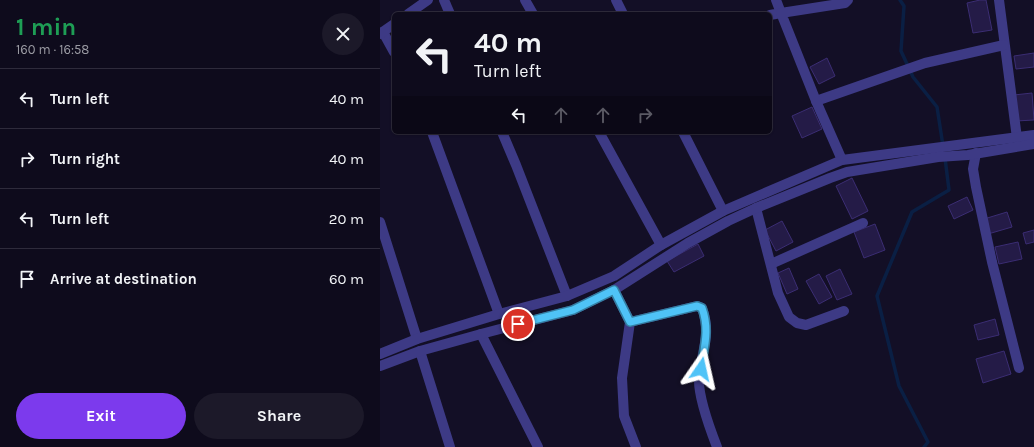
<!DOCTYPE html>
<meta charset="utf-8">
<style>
body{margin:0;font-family:Karla,sans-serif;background:#1c1929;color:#f1f3f6;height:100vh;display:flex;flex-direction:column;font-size:15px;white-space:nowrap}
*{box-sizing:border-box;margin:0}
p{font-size:13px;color:#9b9ba3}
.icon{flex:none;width:22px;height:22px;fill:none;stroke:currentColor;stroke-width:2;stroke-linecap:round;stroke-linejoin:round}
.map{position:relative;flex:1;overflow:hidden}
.details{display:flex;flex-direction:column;background:#0e0b1c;width:380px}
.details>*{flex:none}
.banner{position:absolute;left:12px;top:12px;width:380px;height:122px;border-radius:6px;box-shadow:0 1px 3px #0004,0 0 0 1px #2e2b3b;background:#0e0b1c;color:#f1f3f6;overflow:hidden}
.pin{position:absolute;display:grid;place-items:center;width:34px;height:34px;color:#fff;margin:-17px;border:2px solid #fff;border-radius:50%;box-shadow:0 1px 4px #0007}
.me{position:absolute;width:44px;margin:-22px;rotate:11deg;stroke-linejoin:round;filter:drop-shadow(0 0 3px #0008)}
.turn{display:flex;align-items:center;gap:14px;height:84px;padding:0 16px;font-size:18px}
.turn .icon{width:52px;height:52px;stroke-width:2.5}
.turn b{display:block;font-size:28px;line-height:34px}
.lanes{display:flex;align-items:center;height:38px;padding:0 16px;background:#0003;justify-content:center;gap:20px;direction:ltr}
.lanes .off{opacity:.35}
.round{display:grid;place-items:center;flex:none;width:42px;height:42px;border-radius:21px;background:#1c1929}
.head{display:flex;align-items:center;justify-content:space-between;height:68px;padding:0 16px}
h1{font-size:24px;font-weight:700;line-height:30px;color:#1e9e55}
.cta{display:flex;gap:8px;margin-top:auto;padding:8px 16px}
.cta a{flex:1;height:46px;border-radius:24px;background:#7c3aed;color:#fff;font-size:16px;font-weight:700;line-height:46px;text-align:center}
.cta a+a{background:#1c1929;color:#f1f3f6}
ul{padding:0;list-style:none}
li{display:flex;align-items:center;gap:12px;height:60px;padding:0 16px;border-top:1px solid #2e2b3b}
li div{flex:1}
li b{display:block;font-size:15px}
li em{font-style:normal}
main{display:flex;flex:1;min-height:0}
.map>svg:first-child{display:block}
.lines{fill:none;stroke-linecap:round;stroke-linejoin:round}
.stream{stroke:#0a1f44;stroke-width:3.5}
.building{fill:#241b47;stroke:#3b2d73}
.minor{stroke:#3d3a85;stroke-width:10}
.route-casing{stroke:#337fa1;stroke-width:10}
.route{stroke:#4fc3f7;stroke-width:7}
</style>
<main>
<section class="details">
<div class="head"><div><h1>1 min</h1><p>160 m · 16:58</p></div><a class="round"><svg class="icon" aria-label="close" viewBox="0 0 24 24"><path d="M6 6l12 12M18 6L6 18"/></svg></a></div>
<ul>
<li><svg class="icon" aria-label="left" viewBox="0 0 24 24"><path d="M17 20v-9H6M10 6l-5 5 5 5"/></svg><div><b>Turn left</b></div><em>40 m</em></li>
<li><svg class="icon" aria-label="right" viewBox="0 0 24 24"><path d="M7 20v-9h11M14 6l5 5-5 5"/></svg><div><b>Turn right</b></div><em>40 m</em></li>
<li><svg class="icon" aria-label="left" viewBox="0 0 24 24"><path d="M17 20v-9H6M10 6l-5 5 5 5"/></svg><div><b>Turn left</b></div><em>20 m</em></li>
<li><svg class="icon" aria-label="arrive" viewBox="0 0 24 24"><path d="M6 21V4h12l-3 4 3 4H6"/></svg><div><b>Arrive at destination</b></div><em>60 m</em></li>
</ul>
<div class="cta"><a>Exit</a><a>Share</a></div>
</section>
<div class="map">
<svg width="654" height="447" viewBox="0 0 654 447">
<rect width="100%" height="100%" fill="#130f26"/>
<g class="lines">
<g class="stream">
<polyline points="520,0 524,6 521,51 533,77 557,107 563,146"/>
<polyline points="544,447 548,442 519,386 497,296 532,212 569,190 565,158"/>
</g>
</g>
<g class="building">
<polygon points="600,0 606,0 612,30 593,33 587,3"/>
<polygon points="654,53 654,67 636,69 634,56"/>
<polygon points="447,58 455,76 439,84 430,67"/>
<polygon points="652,93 654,120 636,121 634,95"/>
<polygon points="432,107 442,129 422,138 412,116"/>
<polygon points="472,178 488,211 472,219 456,186"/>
<polygon points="587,197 593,210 574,219 568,206"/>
<polygon points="627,212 632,227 608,234 604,219"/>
<polygon points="402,221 413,242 396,251 385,230"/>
<polygon points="495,224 505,250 484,258 474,232"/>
<polygon points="654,230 654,242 646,244 643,233"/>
<polygon points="638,242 642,259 619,264 615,247"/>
<polygon points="318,244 324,256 294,272 287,261"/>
<polygon points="409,268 418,289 407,294 398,273"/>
<polygon points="460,269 472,294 457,300 446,276"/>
<polygon points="439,274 452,297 439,304 426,281"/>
<polygon points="615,319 619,335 598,340 594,325"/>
<polygon points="624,351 631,374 603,383 596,359"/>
</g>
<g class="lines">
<g class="minor">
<polyline points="64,0 70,14"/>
<polyline points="145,0 153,14"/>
<polyline points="236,0 243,14"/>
<polyline points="619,0 637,138"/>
<polyline points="28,14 48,0"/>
<polyline points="390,15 401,13 396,0"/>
<polyline points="3,32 14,52"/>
<polyline points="0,34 14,24"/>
<polyline points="436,101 545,63 624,45"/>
<polyline points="52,132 119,314"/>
<polyline points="122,132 136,165 187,296"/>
<polyline points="219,132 281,245"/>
<polyline points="303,132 343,211"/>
<polyline points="596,153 593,169 596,187 612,262 639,368"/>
<polyline points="462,160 436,101 401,13 465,3 468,0"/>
<polyline points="376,208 398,293 409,317 417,323 426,325 464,311"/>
<polyline points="0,222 37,339"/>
<polyline points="391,264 483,223"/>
<polyline points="234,290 250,322 242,378 244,416 256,447"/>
<path d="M 250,322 L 317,306 L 322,308 C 332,335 321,352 319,378 C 318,396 330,429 337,447"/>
<polyline points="101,334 158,447"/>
<polyline points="40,351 70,447"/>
<polyline points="0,354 37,339 119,314 187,296 234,276 281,245 343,211 462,160 654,135"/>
<polyline points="0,366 40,351 101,334 193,310 234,290 308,243 348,221 376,208 450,178 467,172 558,157 588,155 654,144"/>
</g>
</g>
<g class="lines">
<defs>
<path id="route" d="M 138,324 L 193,310 L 234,290 L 250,322 L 317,306 L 322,308 C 330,330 324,347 321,369"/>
</defs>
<use href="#route" class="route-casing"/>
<use href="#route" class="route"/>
</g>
</svg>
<div class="pin" style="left:138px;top:324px;background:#d93025"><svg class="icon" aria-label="arrive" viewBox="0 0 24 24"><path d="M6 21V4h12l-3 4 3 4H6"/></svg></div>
<svg class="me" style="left:321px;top:369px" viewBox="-20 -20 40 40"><path d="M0-17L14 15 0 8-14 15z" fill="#4fc3f7" stroke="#fff" stroke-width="4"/></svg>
<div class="banner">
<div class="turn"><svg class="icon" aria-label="left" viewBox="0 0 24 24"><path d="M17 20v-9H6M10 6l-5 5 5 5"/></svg><div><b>40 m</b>Turn left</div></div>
<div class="lanes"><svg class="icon" aria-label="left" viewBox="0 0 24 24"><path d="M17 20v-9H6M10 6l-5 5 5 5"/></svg><svg class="icon off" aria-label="ahead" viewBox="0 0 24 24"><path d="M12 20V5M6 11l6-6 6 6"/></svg><svg class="icon off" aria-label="ahead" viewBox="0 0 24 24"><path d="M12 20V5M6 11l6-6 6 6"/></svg><svg class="icon off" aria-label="right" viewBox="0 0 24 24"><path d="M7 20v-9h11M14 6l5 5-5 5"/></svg></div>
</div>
</div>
</main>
